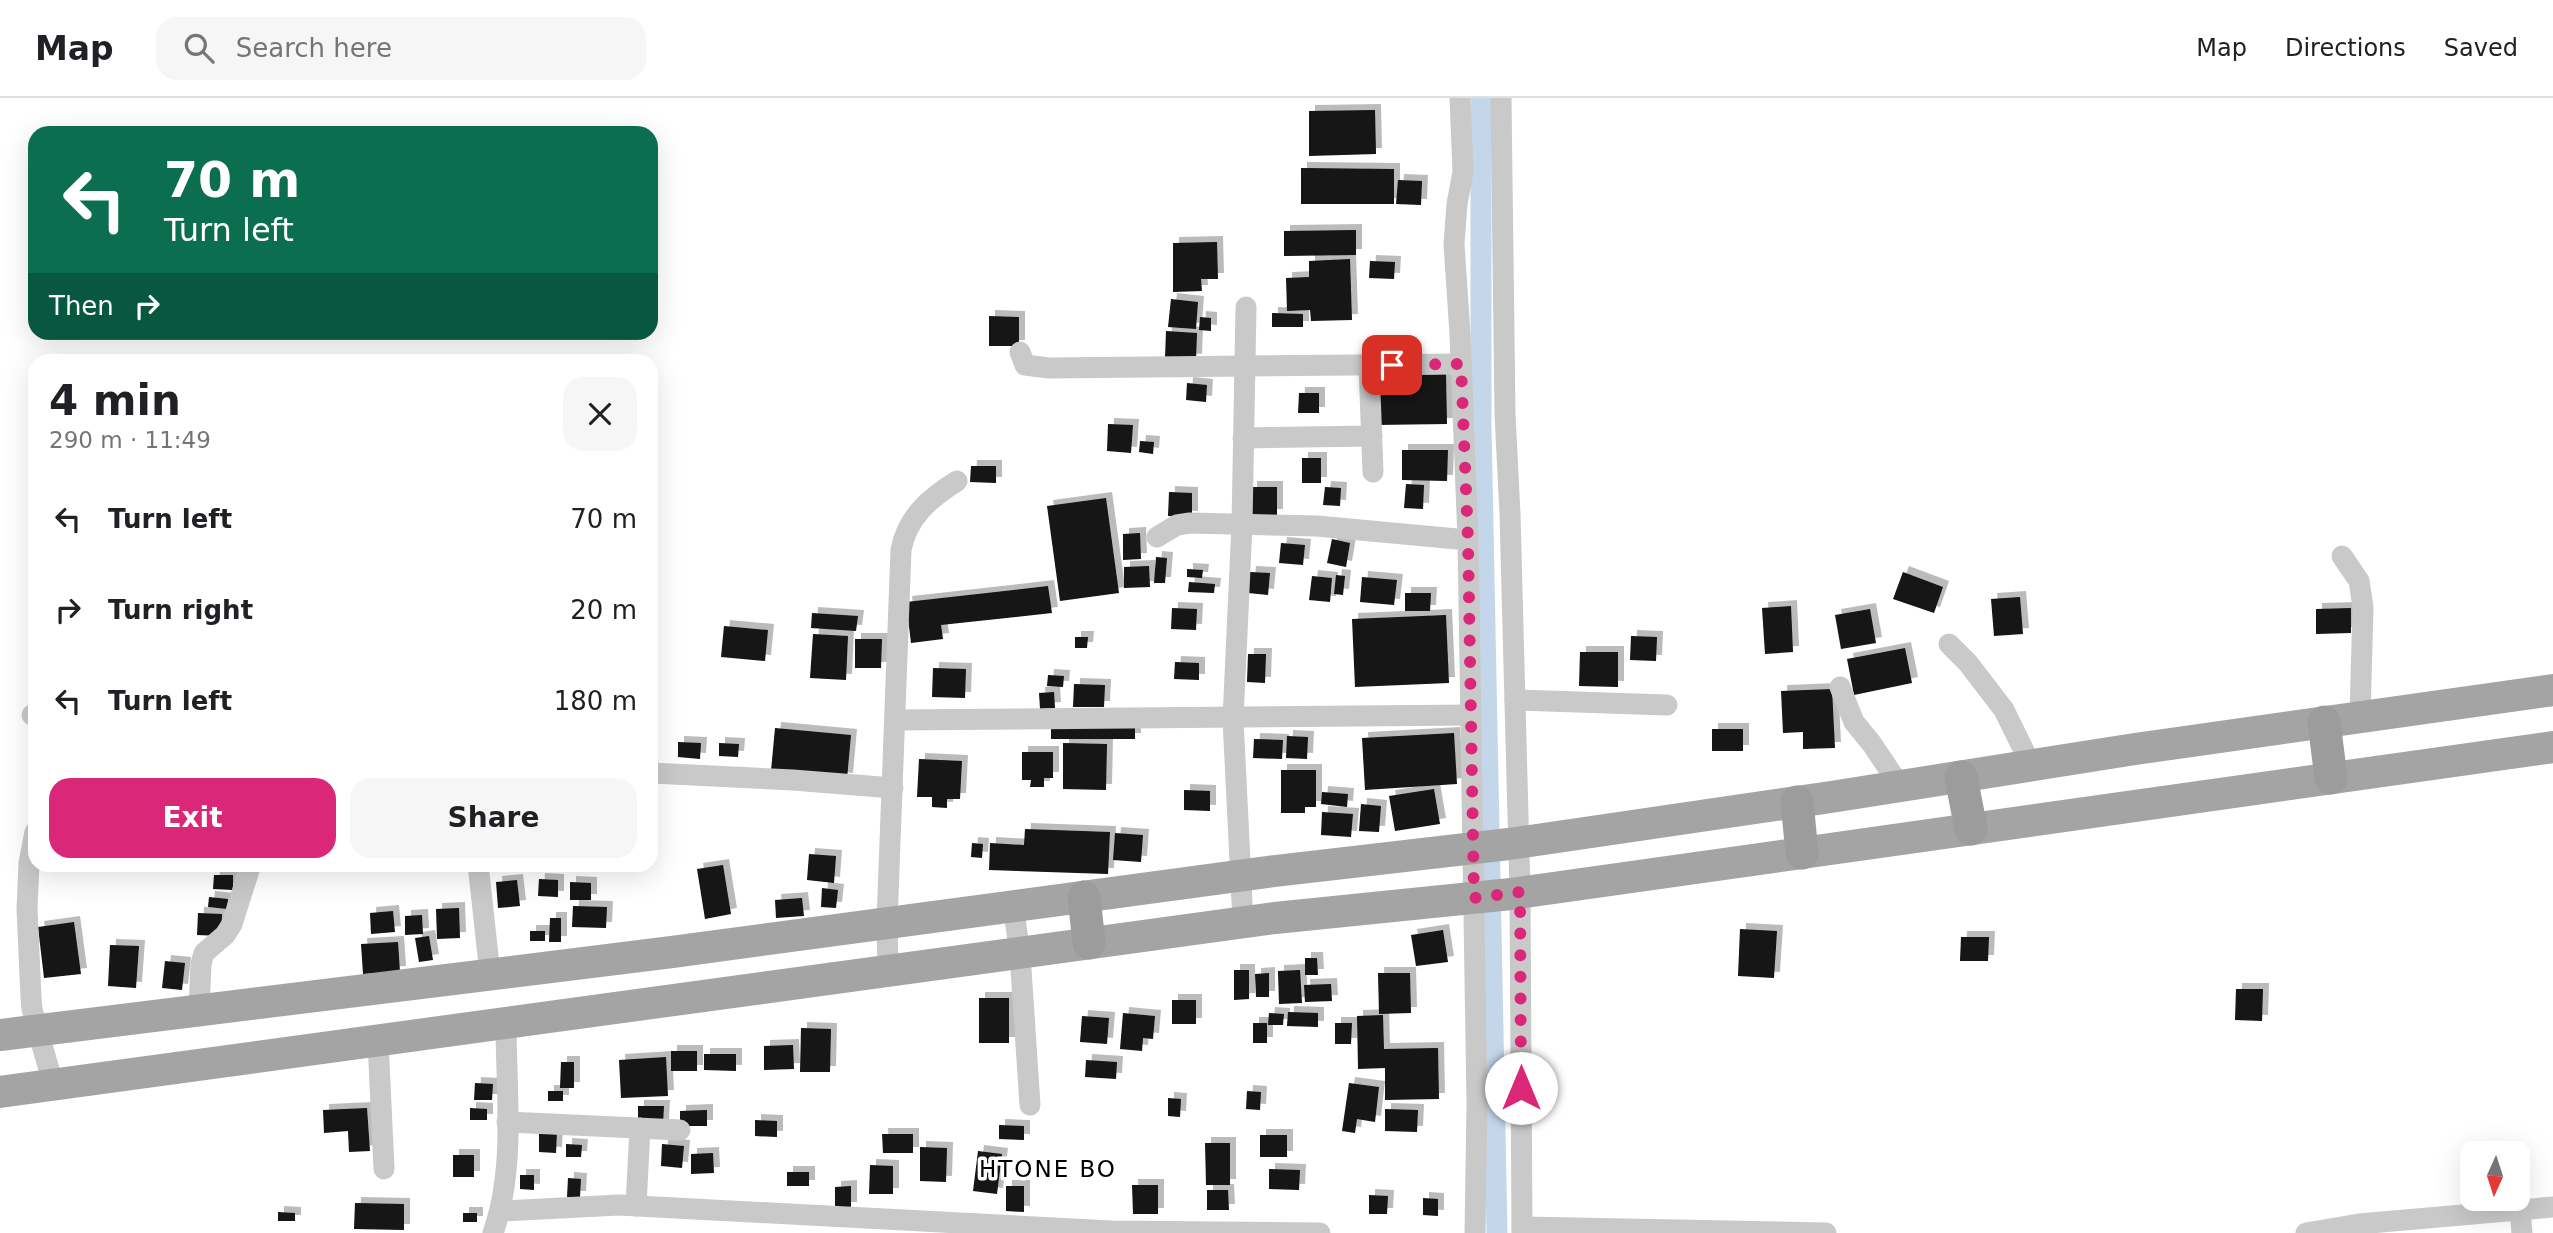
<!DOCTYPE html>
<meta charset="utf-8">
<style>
body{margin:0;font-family:"DejaVu Sans",sans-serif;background:#f6f6f6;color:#202124;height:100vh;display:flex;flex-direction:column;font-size:26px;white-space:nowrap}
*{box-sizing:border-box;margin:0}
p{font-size:23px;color:#757577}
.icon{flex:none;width:38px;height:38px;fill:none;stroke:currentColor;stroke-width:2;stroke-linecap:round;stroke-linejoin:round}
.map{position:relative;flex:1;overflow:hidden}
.side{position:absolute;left:28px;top:256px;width:630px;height:518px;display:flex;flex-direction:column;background:#fff;border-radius:21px;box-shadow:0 7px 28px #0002}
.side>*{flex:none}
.top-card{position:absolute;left:28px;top:28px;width:630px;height:214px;border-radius:21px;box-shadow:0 7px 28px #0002;background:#0b6e4f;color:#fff;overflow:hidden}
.needle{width:46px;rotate:183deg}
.buttons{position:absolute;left:2460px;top:1043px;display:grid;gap:14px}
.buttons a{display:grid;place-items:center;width:70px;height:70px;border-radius:14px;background:#fff;box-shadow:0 7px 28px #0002;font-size:35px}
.pin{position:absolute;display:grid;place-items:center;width:60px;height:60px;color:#fff;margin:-30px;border-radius:14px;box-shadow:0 4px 10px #0006}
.me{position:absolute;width:77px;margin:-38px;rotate:0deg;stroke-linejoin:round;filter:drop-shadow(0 0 5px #0008)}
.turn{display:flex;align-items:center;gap:24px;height:147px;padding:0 21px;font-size:32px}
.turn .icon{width:91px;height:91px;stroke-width:2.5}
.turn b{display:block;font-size:49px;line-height:60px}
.then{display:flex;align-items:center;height:66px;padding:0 21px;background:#0003;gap:14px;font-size:26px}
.round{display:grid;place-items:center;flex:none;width:74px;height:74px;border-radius:21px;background:#f6f6f6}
.head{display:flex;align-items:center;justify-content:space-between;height:119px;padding:0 21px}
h1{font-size:42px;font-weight:700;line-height:52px}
.button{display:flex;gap:14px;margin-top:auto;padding:14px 21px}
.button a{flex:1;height:80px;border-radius:21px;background:#db2777;color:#fff;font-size:28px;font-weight:700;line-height:80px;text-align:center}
.button a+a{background:#f6f6f6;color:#202124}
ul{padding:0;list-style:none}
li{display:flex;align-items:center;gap:21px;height:91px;padding:0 21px}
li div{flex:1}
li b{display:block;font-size:26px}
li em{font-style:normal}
header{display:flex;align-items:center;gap:42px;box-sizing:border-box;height:98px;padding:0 35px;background:#fff;border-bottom:2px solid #e0e0e0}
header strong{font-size:33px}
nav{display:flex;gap:38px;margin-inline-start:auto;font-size:24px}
.search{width:490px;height:63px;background:#f6f6f6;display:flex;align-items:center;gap:18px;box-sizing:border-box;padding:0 24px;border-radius:21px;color:#757577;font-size:26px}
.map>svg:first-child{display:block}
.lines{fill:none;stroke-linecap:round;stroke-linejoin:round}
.canal{stroke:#c4d7ea;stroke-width:21}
.building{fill:#131313;filter:url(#shadow)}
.minor{stroke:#c9c9c9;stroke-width:21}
.primary{stroke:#a4a4a4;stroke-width:32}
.trunk{stroke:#9c9c9c;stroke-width:33}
.route{stroke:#db2777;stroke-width:12;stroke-dasharray:0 21.6}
.labels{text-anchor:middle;stroke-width:7;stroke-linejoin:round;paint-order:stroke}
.quarter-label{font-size:23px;letter-spacing:2px;fill:#000;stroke:#fff}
</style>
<header>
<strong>Map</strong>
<div class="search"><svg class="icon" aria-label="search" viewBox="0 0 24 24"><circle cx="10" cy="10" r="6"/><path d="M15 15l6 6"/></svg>Search here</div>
<nav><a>Map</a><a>Directions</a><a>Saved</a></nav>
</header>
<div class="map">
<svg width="2553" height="1135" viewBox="0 0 2553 1135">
<defs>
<filter id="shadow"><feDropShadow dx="6" dy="-6" stdDeviation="0" flood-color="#0004"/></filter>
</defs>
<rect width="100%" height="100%" fill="#fff"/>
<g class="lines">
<polyline class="canal" points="1481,0 1481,328 1497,1135"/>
</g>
<g class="building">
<polygon points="1375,12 1376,56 1309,58 1309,13"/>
<polygon points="1301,70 1394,71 1394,106 1301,106"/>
<polygon points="1398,82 1422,83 1421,107 1396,106"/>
<polygon points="1356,132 1356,157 1284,158 1284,133"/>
<polygon points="1217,144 1218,181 1201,181 1202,193 1173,194 1173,145"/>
<polygon points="1350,161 1352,222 1311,223 1310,212 1287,213 1286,180 1309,179 1309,163"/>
<polygon points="1370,163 1395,164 1394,181 1369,180"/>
<polygon points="1171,201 1198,204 1196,231 1168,229"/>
<polygon points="1272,215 1303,216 1303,229 1272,229"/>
<polygon points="989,218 1019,219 1019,248 989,248"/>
<polygon points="1200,219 1211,220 1211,233 1199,232"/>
<polygon points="1166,233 1197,235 1196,262 1165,260"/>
<polygon points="1446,276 1447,326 1374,327 1373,278"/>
<polygon points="1187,285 1207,287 1206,304 1186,302"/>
<polygon points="1299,295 1319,295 1319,315 1298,315"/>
<polygon points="1108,326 1133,327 1131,355 1107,353"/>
<polygon points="1140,343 1154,344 1153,356 1139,354"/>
<polygon points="1402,352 1448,352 1447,383 1402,382"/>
<rect x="1302" y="360" width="19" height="25"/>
<polygon points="971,368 996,368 996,385 970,384"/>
<polygon points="1406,386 1424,387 1423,411 1404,410"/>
<rect x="1251" y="389" width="26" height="28"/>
<polygon points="1325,389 1341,390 1340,408 1323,407"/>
<polygon points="1169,394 1192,395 1192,419 1168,418"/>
<polygon points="1106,400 1119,495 1060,503 1047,408"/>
<polygon points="1140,435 1141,461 1123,462 1123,436"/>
<polygon points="1332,441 1350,445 1346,469 1327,465"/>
<polygon points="1281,445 1305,447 1303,467 1279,465"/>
<polygon points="1156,459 1167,460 1165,485 1154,485"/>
<polygon points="1149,468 1150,489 1124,490 1124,469"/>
<polygon points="1187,471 1203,472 1202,480 1187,479"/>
<polygon points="1250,474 1270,475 1268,497 1248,495"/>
<polygon points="1903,474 1943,489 1934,515 1893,501"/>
<polygon points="1336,477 1345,478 1343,497 1334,496"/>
<polygon points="1312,478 1332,480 1330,504 1309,502"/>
<polygon points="1362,479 1397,482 1394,507 1360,504"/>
<polygon points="1189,484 1215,486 1214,495 1188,494"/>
<polygon points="1048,488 1052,515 941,527 943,541 911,545 906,504"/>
<polygon points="1405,495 1431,495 1430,513 1405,513"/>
<polygon points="2020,499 2023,536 1994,538 1991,501"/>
<polygon points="1791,508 1793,554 1765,556 1762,510"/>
<polygon points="1172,510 1197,511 1196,532 1171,531"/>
<polygon points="2351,510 2351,535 2316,536 2316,511"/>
<polygon points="1870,511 1876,545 1841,551 1835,517"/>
<polygon points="812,515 858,518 856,533 811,530"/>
<polygon points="1446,517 1449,585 1355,589 1352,521"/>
<polygon points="724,528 768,532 765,563 721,559"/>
<polygon points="813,536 848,538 846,582 810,580"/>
<polygon points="1631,538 1657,539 1656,563 1630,562"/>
<polygon points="1075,539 1088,539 1087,550 1075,550"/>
<polygon points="855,541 882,541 881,570 855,570"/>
<polygon points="1905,550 1912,585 1854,597 1847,561"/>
<polygon points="1580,554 1618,554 1618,589 1579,588"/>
<polygon points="1248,556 1266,556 1265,585 1247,584"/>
<polygon points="1175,564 1199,565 1199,582 1174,581"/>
<polygon points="933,570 966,571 965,600 932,599"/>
<polygon points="1048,577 1064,578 1063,589 1047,588"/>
<polygon points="1074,586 1105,587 1104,609 1073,609"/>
<polygon points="1832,591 1835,650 1803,651 1803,634 1783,635 1781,593"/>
<polygon points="1054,594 1055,610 1040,611 1039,595"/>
<polygon points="1051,624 1135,625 1135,641 1051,641"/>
<polygon points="775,630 851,637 847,681 771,673"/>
<rect x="1712" y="631" width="31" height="22"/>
<polygon points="1454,635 1457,686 1365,692 1362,640"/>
<polygon points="1287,638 1308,639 1307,661 1286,660"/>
<polygon points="1254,641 1283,642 1282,661 1253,660"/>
<polygon points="678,644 701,645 700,661 678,659"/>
<polygon points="719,645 739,646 738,659 719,658"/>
<polygon points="1063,645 1107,646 1106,692 1063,691"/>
<polygon points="1022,654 1053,654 1053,680 1044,680 1044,689 1030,689 1031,682 1022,682"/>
<polygon points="919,661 962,663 960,701 947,701 947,710 932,709 932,699 917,699"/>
<polygon points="1281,672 1316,672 1316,709 1305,709 1305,715 1281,715"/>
<polygon points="1434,691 1440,726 1395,733 1389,698"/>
<polygon points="1184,692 1210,693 1210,713 1184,712"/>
<polygon points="1322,694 1348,696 1347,709 1321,706"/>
<polygon points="1361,706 1381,708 1379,734 1359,733"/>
<polygon points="1322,714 1353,716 1351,739 1321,737"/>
<polygon points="1025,731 1110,734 1108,776 989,772 990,745 1024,747"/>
<polygon points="1115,735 1143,737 1141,764 1113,762"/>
<polygon points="972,745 983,746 982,760 971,759"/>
<polygon points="809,756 836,758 834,785 807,782"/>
<polygon points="723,767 731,816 705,821 697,771"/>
<polygon points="214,777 233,777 233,792 213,791"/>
<polygon points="539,781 558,782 558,799 538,798"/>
<polygon points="517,782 520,808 498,810 496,784"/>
<polygon points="570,784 591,785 591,802 570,802"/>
<polygon points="822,790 838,792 836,810 821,809"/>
<polygon points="209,799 228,801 227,811 208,809"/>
<polygon points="802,800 804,818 776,820 775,802"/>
<polygon points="573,808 607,809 606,830 572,829"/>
<polygon points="459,810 460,840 437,841 436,811"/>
<polygon points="393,813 395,834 371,836 370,815"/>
<polygon points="198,815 222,816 221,838 197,837"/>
<polygon points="422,817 423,836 405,837 405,818"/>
<polygon points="550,820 561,820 561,844 549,844"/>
<polygon points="74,824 81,876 44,880 38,829"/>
<polygon points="1740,831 1777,833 1774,880 1738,878"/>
<polygon points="1443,832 1448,864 1416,868 1411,837"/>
<rect x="530" y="833" width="15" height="10"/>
<polygon points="429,838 433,862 419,864 415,840"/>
<polygon points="1961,839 1989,839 1988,863 1960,863"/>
<polygon points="398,844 400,874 363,876 361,846"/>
<polygon points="110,847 139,848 136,890 108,888"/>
<polygon points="1305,860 1317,860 1318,877 1305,877"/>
<polygon points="165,863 185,865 182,892 162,890"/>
<polygon points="1234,872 1249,872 1249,901 1234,902"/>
<polygon points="1300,872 1302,905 1279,906 1278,873"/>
<polygon points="1269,875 1269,899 1256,899 1255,876"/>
<polygon points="1378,875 1410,875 1411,915 1379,916"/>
<polygon points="1331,886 1332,903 1305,904 1304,887"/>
<polygon points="2236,891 2263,891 2262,923 2235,922"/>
<rect x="979" y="900" width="30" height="45"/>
<rect x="1172" y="902" width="24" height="24"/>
<polygon points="1288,914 1318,915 1318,929 1287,928"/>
<polygon points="1123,915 1155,918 1153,941 1143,940 1142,953 1120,951"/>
<polygon points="1269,915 1284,916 1283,927 1268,927"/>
<polygon points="1383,917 1384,951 1438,950 1439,1001 1385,1002 1385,970 1358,971 1357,918"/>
<polygon points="1082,918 1109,920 1107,946 1080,944"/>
<rect x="1253" y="925" width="14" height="20"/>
<polygon points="1335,925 1352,925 1351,946 1335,946"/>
<polygon points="801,930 831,931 830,974 800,974"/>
<polygon points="793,947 794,971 764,972 764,948"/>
<rect x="671" y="953" width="26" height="20"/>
<polygon points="704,956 736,956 736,973 704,972"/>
<polygon points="666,959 668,998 621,1000 619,962"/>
<polygon points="1086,962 1117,964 1116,981 1085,979"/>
<polygon points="561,964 574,964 574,990 560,990"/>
<polygon points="475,985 493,986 492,1002 474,1002"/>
<polygon points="1349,985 1379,989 1375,1024 1357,1021 1355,1035 1342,1033"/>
<rect x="548" y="993" width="15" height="10"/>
<polygon points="1247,993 1261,994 1260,1012 1246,1011"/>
<polygon points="1168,1000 1181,1001 1180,1019 1168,1018"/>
<polygon points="638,1008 664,1008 663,1027 638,1027"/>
<polygon points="367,1010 370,1053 349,1054 348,1033 324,1035 323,1012"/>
<polygon points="470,1010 487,1011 487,1022 470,1022"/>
<polygon points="1385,1011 1418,1012 1417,1034 1385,1033"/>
<polygon points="707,1012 707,1028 680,1028 680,1013"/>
<polygon points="755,1022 777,1023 777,1039 755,1038"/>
<polygon points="999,1027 1024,1028 1024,1042 999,1041"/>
<polygon points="539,1033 557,1033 556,1055 539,1054"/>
<polygon points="882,1036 913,1036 913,1055 883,1055"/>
<rect x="1260" y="1037" width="27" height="22"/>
<polygon points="1205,1045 1230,1045 1230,1087 1206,1087"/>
<polygon points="566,1046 582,1047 581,1059 566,1059"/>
<polygon points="662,1046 684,1048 682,1070 661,1068"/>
<polygon points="920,1049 947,1050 946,1084 920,1083"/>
<polygon points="978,1053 1002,1056 997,1096 973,1093"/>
<polygon points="713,1055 714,1075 691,1076 691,1056"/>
<rect x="453" y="1057" width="21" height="22"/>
<polygon points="870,1067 893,1068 893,1096 869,1096"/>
<polygon points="1269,1071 1300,1072 1299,1092 1269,1091"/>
<rect x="787" y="1074" width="22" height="14"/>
<polygon points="520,1077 534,1077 534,1092 520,1091"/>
<polygon points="568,1080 581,1081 580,1099 567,1099"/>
<polygon points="1132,1087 1158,1087 1158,1116 1133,1116"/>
<polygon points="851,1088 851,1110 835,1110 835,1089"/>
<polygon points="1006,1088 1024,1088 1024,1114 1006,1113"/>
<polygon points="1207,1092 1228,1092 1229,1112 1207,1112"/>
<polygon points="1369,1097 1388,1098 1387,1116 1369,1116"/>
<polygon points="1423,1100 1438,1101 1438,1118 1423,1117"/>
<polygon points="355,1105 404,1106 404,1132 354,1131"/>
<polygon points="278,1114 295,1115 295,1123 278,1123"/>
<rect x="463" y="1115" width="14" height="9"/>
</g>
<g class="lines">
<g class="minor">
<polyline points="1460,0 1463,74 1457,106 1454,146 1460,236 1468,442 1477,1006 1475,1135"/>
<polyline points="1501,0 1505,316 1510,416 1520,794 1522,1135"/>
<polyline points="1020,254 1025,267 1049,270 1461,266"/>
<polyline points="1369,267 1373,374"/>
<polyline points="1243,340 1372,338"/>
<polyline points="1157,439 1177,427 1190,425 1317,428 1468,442"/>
<polyline points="2342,458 2359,483 2363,509 2360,619"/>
<polyline points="1949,546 1968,565 2004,612 2031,667"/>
<polyline points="1840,589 1854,624 1872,646 1900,688"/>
<polyline points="1515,602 1667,607"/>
<polyline points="32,617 35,618"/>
<polyline points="895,622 1470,617"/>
<polyline points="651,675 793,682 893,690"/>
<polyline points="35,734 29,765 27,811 31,899 32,911 53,986"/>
<polyline points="478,766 490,876"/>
<polyline points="1013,807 1020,856 1030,1007"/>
<polyline points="1243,824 1233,621 1242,427 1246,209"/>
<path d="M 888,873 L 887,824 L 901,452 C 907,419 930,400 957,383"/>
<polyline points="199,913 201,866 204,855 225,837 232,826 251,766"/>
<polyline points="378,943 384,1071"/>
<polyline points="507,1024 680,1032"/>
<polyline points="636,1108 640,1030"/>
<polyline points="2520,1112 2522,1135"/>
<polyline points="501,1113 619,1107 1111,1133 1320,1135"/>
<polyline points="1522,1129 1826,1135"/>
<path d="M 493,1135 C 516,1070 506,994 506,926"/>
<polyline points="2306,1135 2359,1126 2553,1109"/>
</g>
<g class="primary">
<polyline points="0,937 672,854 1275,773 1509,746 1831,699 2135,651 2553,592"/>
<polyline points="0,994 1275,820 1511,796 2553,649"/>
</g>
<g class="trunk">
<polyline points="2324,624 2331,680"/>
<polyline points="1961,679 1971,731"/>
<polyline points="1797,704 1802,755"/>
<polyline points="1084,799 1089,845"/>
</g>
</g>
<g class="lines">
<polyline class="route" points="1392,267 1461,266 1468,442 1474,800 1520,794 1521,990"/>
</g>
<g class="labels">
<g class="quarter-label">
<text x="1048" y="1079">HTONE BO</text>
</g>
</g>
</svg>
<div class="buttons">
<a><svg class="needle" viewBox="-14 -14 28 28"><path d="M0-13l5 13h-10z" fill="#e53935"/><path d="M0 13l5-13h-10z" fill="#757577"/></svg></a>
</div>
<div class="pin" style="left:1392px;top:267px;background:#d93025"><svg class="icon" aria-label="arrive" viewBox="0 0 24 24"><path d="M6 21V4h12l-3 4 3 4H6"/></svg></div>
<svg class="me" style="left:1521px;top:990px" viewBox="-20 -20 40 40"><circle r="19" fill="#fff"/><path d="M0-13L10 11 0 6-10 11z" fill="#db2777"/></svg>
<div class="top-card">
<div class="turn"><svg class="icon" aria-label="left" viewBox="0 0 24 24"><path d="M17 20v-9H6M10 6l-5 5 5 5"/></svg><div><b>70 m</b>Turn left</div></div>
<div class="then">Then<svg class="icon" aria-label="right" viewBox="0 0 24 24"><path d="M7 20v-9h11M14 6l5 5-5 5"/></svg></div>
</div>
<section class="side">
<div class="head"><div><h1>4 min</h1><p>290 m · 11:49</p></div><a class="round"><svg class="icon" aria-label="close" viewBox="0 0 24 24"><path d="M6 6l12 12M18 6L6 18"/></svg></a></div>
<ul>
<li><svg class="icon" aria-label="left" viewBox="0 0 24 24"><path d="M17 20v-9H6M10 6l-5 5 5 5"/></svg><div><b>Turn left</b></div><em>70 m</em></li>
<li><svg class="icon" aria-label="right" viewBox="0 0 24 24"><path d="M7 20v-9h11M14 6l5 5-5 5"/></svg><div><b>Turn right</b></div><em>20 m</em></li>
<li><svg class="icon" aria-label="left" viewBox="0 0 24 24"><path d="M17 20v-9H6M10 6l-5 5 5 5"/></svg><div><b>Turn left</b></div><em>180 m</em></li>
</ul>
<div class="button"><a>Exit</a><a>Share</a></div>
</section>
</div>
